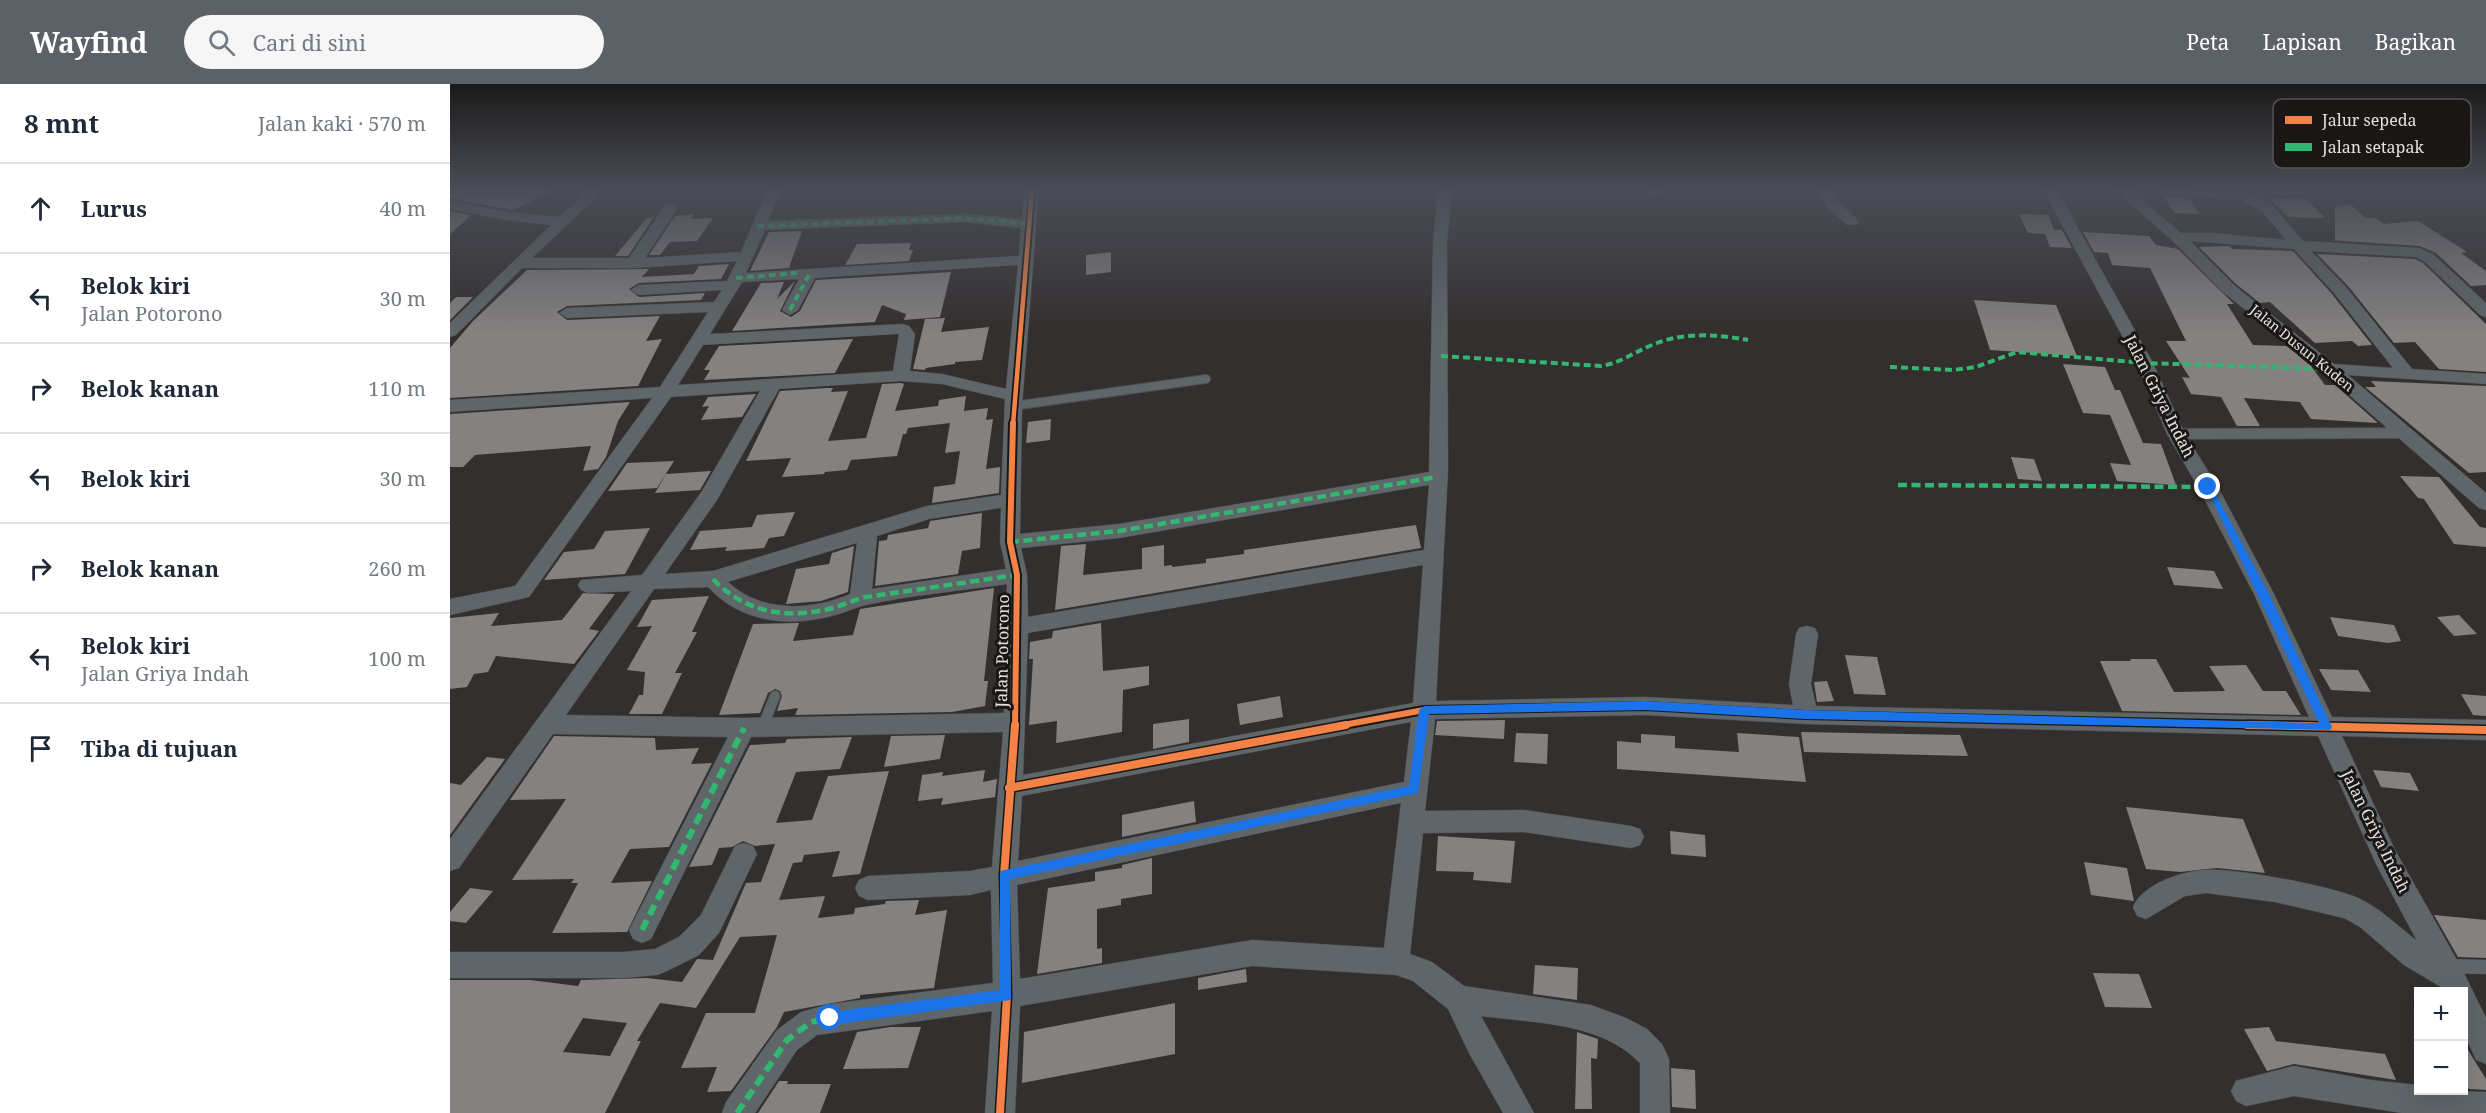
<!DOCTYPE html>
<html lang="id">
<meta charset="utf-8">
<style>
body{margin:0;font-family:"Noto Serif",serif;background:#f6f6f7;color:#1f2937}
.controls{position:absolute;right:18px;bottom:18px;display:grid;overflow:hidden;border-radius:0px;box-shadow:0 6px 24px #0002}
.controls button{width:54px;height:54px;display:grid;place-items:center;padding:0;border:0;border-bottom:2px solid #e0e1e3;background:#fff;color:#1f2937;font:30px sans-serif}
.stop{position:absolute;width:18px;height:18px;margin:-14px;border:4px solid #1a73e8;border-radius:50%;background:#fff}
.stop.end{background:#1a73e8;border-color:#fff;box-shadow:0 2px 6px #0008}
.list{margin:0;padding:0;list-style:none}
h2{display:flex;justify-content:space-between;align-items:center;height:78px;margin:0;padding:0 24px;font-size:26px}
h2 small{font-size:20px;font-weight:400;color:#747a83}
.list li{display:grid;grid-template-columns:39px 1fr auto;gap:18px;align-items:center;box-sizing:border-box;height:90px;padding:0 24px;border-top:2px solid #e0e1e3}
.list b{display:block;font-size:22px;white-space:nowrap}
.list p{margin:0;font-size:20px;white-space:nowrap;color:#747a83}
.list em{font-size:20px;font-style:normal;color:#747a83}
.icon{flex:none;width:33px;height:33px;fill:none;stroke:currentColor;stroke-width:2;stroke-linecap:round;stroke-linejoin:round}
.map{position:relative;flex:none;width:2036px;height:1029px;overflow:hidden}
header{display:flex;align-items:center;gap:36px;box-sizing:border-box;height:84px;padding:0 30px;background:#5c6067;color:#fff}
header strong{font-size:28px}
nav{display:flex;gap:33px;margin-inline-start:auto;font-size:21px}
.search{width:420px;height:54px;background:#f6f6f7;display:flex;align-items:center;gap:15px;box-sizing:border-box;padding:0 21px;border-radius:33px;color:#747a83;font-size:22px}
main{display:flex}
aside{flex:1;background:#fff}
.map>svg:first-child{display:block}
.building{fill:#848180;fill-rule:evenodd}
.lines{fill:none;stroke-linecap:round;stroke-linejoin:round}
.lane-far2-casing{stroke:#4e4c4b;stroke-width:10}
.lane-far1-casing{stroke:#4e4c4b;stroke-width:12}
.lane-casing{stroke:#4e4c4b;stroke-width:15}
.street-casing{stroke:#4e4c4b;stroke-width:1}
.lane-far2{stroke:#5f6669;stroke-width:8}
.lane-far1{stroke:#5f6669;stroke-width:10}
.lane{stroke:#5f6669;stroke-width:14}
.street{fill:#5f6669;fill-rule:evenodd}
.quiet-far2{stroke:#33b770;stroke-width:4;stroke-dasharray:7 4;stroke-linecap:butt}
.quiet-far1{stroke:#33b770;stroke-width:4.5;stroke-dasharray:9 4.5;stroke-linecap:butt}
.quiet{stroke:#33b770;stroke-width:6;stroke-dasharray:11 6;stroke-linecap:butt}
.cycleway-far2-casing{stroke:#1a1717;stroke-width:8}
.cycleway-far1-casing{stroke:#1a1717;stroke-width:10}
.cycleway-casing{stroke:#1a1717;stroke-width:11}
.cycleway-far2{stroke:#f48246;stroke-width:4.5}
.cycleway-far1{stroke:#f48246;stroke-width:6}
.cycleway{stroke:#f48246;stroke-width:8}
.route{fill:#1a73e8}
.labels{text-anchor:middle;stroke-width:6;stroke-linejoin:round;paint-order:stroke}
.far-street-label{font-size:14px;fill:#e4e1e0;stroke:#1a1717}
.street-label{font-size:16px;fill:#e4e1e0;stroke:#1a1717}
.key{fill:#1a1717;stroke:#575453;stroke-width:1.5}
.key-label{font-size:16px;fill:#e4e1e0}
</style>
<header>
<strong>Wayfind</strong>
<div class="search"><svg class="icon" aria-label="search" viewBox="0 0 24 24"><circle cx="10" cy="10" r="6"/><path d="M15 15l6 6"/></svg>Cari di sini</div>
<nav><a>Peta</a><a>Lapisan</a><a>Bagikan</a></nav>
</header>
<main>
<aside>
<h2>8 mnt<small>Jalan kaki · 570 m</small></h2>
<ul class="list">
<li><svg class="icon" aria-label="ahead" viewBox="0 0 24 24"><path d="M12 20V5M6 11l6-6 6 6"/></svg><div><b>Lurus</b></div><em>40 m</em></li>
<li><svg class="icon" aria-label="left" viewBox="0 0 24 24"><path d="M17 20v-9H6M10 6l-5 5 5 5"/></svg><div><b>Belok kiri</b><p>Jalan Potorono</p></div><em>30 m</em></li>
<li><svg class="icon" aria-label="right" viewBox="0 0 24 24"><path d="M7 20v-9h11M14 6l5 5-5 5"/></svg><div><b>Belok kanan</b></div><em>110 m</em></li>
<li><svg class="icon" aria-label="left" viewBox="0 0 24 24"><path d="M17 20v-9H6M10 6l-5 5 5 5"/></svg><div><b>Belok kiri</b></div><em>30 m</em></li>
<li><svg class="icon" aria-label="right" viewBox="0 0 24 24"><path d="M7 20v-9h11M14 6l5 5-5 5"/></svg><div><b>Belok kanan</b></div><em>260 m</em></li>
<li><svg class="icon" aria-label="left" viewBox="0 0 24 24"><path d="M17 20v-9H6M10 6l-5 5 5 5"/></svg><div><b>Belok kiri</b><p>Jalan Griya Indah</p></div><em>100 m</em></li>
<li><svg class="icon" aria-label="arrive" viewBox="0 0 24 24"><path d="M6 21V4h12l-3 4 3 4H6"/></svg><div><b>Tiba di tujuan</b></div></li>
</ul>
</aside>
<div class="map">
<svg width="2036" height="1029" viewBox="0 0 2036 1029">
<rect width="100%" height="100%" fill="#332f2e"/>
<path class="building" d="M0 106H104L63 126 4 115H6L0 113Z
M1713 112 1739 114 1750 130 1725 129Z
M1819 115H1856L1875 134 1839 133Z
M1901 121 1916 134H1926L1934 140 1968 137 2017 168 2011 169 2036 187V201L2021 202 1986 169 1970 162 1879 156H1885V122Z
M0 127 21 131 0 150Z
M244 130 241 135 263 134 247 157 220 158 210 171H199L225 132Z
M1569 130 1598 131 1604 146H1612L1622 164 1600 163 1595 150 1578 149Z
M204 133 178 172H165L197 134Z
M352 147 339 184 300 187 319 148Z
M1633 148 1699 152 1706 161 1728 165 1784 220H1777L1803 261 1837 262 1861 282 1875 301H1885L1928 339 1861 335 1850 318 1794 314 1810 342H1787L1771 313 1741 310 1732 293 1740 294 1716 257H1736L1700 184 1662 181 1658 169 1644 168Z
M461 159 459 166H463L459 177 395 181 407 160Z
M1779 162 1782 165 1843 167 1882 210 1922 261 1908 262 1902 257 1865 259 1820 218 1810 219 1786 200 1749 163Z
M661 168V188L636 191V171Z
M1867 170 1965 175 1973 179 2036 240V288L1989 285 1965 258 1944 259 1898 202Z
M279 180 271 195 189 199 179 205 189 213 255 209 251 216 117 222 107 228 117 236 210 232 196 257 212 255 188 302 0 314V264L23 237 77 186 199 185 192 193 244 190 249 182Z
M501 188 490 233 454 236 456 230 432 221 425 238 282 247 311 199 334 198 327 215 345 197 330 227 341 233 350 227 366 196Z
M6 213H23L0 236V219Z
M1524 216 1606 221 1627 272 1540 266Z
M495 234 491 248 539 243 532 276 505 278V280L476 284 475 286 463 285 475 235Z
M403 255 385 289 254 296 260 286H254L269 262Z
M1613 280 1655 283 1665 306H1670L1693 359 1711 360 1726 401 1667 397 1660 379 1681 381 1660 331 1633 329Z
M1921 297 2036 302V388L2019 389 1915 303H1926Z
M451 299 454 300 445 327 488 322 489 316 516 312 514 327 538 324 536 336 543 335 536 385 550 383 549 409 482 419 484 403 505 400 510 367 495 369 500 339 458 344 456 350H453L447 372 401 376 397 386 375 388 374 390 332 393 341 374 296 377 330 307 377 304H383L381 308 398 307 378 357 416 354 432 300Z
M306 310 292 333 251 336 259 322 252 323 258 313Z
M180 318 168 337 156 373 148 385 133 387 141 362 25 371 13 383H0V330Z
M601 335 600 356 576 359 578 338Z
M1561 373 1584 375 1592 397 1568 395Z
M224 377 207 404 158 407 177 379Z
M261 387 250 406 205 409 216 390Z
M1950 392 1989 393 2030 443 2036 444V463L2004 460 1974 415 1968 414Z
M345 428 334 452 319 454 314 464 275 467 277 463 240 466 250 447 302 443 307 431Z
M532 429 530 464 512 467 508 490 425 502 429 457 437 456 438 451 478 444 480 437Z
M966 441 971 464 605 526 611 462 636 460 633 491 692 485V464L714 461V482L722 481V483L756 479V475L794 470V466Z
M200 444 175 490 94 496 114 468 144 465 155 447Z
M404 462 398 508 371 517 336 520 346 485 379 480 382 469Z
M1717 483 1764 487 1773 505 1724 501Z
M544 504 534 597H538L535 622 502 628 345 631 348 624 327 627 332 612 330 607 325 605 318 609 310 629 269 631 303 540 349 539 343 557 403 551 410 525Z
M133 509 165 510 139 545 149 547 124 580 46 572 38 588 24 590 17 603 0 605V534L49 529 41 542 112 536Z
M259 512 242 548H247L225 589H232L212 630H179L189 611H193L195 588 177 586 202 542 187 543 202 516Z
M2009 531 2027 550 2004 552 1987 533Z
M1880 533 1944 541 1951 557 1938 559 1888 552Z
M651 539 653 587 699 582V601L673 606 672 648 606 659 607 637 579 641 583 575H579L580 558 602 554 603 547Z
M1395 571 1427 573 1436 611 1404 610Z
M1680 575H1706L1724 608 1775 607 1759 582 1796 581 1813 607H1836L1851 631 1672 627 1650 577H1681Z
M1869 585 1908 586 1921 608 1881 606Z
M1377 597 1384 617 1367 618 1364 598Z
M2011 610 2036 612V632L2023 631Z
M830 612 833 633 790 641 787 620Z
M739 635V658L703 665V640Z
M1055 636 1054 655 985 651 987 637Z
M1351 648 1510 651 1518 672 1354 668Z
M1066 649 1098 650 1097 680 1064 678Z
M1287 649 1349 653 1356 698 1167 685V657L1191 659V650L1225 652V664L1289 668Z
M495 651 490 675 434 683 441 652Z
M104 652 205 654 206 666 249 664 241 680 262 679 219 763 180 765 161 799 202 797 177 848 102 849 128 799H121L124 795 62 796 116 715 60 716Z
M402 653 390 685 346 688 326 739 362 736 378 692 439 687 410 790 382 793 390 767 354 771 352 778 343 779 329 816 375 812 368 834 404 830 405 824 435 820 436 817 469 816 465 831 497 826 484 904 410 911V914L334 928 327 943 281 1007 257 1008 267 983 231 984 256 929H305L327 851 290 853 246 924 210 919 187 957H191L155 1029H0V896H80L128 902 131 896 197 894 232 898 247 875 263 876 296 799 311 798 325 760 305 762 293 757 282 763 269 764 262 781 239 783 300 661 335 659 337 655ZM133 934 177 939 160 972 113 968Z
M37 673 55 675 0 751V699L11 701Z
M535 686 533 698 547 695 545 713 491 721 493 714 468 717 472 691 493 688 492 692Z
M1923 686 1960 689 1969 707 1931 703Z
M744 717 746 738 672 753V731Z
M1676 723 1793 735 1815 789 1767 784 1730 788 1696 785Z
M1220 747 1255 751 1256 773 1221 770Z
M988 752 1065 757 1061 799 1023 796 1024 788 986 787Z
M702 774V810L671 815V821L647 825V865L652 864V879L587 890 598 804 645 797V788L672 784V781Z
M1634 778 1677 784 1684 817 1641 811Z
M20 804 43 807 16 839 0 837V828Z
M1984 831 2036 836V874L2008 873Z
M1085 881 1128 884 1127 916 1083 910Z
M796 885 797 898 748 906V894Z
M1643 889 1689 890 1702 924 1655 923Z
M725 919V970L572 999 574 948Z
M441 943H471L458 984 393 985 407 948Z
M1819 943 1826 957 1935 970 1946 996 1844 980 1817 987 1794 945Z
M1127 948 1148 955 1147 975 1141 974 1142 1025H1125Z
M2013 958 2036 995V1006L2019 1005 2013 997Z
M1221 984 1245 986 1246 1025 1222 1023Z
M329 997H338L337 1000H381L370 1029H308Z"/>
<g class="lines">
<g class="lane-far2-casing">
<path id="lane-far2" d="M563 322 756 295"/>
</g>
<g class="lane-far1-casing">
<path id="lane-far1" d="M1726 350 1954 349
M313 642 325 612"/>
</g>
<g class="lane-casing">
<path id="lane" d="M313 643 314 641
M1996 882 2036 883"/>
</g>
<g class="street-casing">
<path id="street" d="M139 106H154L82 174H179L216 120 221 119 228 123 195 174 291 168 317 106H331L318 137 516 130 572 135 575 106H589L572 322 570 450 669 440 979 388 983 159 988 106H1002L997 159 998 386 986 617 1195 613 1343 621 1339 600 1346 550 1349 544 1357 542 1365 544 1368 550 1361 600 1366 622 1859 633 1804 510 1748 403 1717 350 1687 279 1593 106H1607L1703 279 1735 350 1768 403 1824 510 1882 633 2036 636V656L1892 652 1945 766 2012 885 2036 934V980L2026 976 2014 949V908H1994L1991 903 1954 881 1910 843 1894 834 1825 818 1756 809 1735 812 1696 835 1687 832 1683 823C1693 800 1730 788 1753 786 1781 783 1882 802 1908 814 1930 824 1948 842 1967 857L1927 782 1868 652 1356 640 1195 631 985 635 975 727 1074 726 1181 742 1190 745 1194 753 1190 761 1181 764 1074 748 973 749 960 870 982 878 1014 902 1141 921 1176 934 1197 945 1212 960 1219 975 1220 1029H1190V979C1151 938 1084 939 1031 932L1084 1029H1053L1019 969 998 925 963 897 946 891 802 882 570 922 565 1029H535L542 927 367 951 347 966 305 1029H272L276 1018 327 946 351 928 380 920 543 899 541 806 520 811 418 816 409 812 405 804 409 796 418 792 520 787 542 783 553 648 301 653 201 855 192 859 183 855 179 846 278 653 103 650 9 784 0 787V755L181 507 138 509 131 506 128 501 131 496 192 491 252 407 310 307 221 313 79 513 0 531V515L65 502 202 314 0 328V316L210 303 258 228 117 234 109 229 117 224 264 218 272 206 189 211 181 206 189 201 277 197 287 177 184 184H72L6 251 0 253V239L101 141 56 136 0 125V117L56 128 109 133ZM516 138 571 144 569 172 296 189 315 146ZM568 181 556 305 492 290 460 287 465 250 459 242 453 240 260 250 292 198 349 195 332 226 340 231 348 226 365 194ZM449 250 443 287 228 301 253 261ZM451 297 492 300 555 315 551 411 477 422 263 487 215 490 267 416 329 305ZM979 401 974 466 578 533 577 491 571 464 669 454ZM551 424 550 458 556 485 422 505 427 452 479 435ZM407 459 400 510C361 527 311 529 278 498ZM973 481 963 619 573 691 578 549ZM557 500 554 629 294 634 116 631 204 505 258 503C291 539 340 544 385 531 395 529 405 523 416 521 461 511 510 507 557 500ZM961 638 954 698 568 777 572 712ZM951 719 934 864 802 856 570 895 567 801Z
M1198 106H1212V108L1205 112 1200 111Z
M1367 106H1381L1388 118 1407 135 1409 138 1407 141H1397L1377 123Z
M1665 106H1680L1731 149H1762L1836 156 1812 127 1791 116 1714 110 1707 106 1799 109 1822 121 1853 157 1969 164 1984 171 2036 219V233L2030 231 1974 177 1966 173 1861 167 1896 203 1962 285 2036 290V300L1898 291 2036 409V426L2029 424 1874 289 1773 208 1722 156ZM1740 157 1844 165 1884 209 1943 284 1884 280 1785 202Z
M294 759 303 762 307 770 269 849 249 871 217 887 207 891 174 894H0V868H174L205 865 229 853 251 831 285 762Z
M1844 982 1921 996 1968 1001V1006L2036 1008V1029H1952L1844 1012 1796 1022 1786 1017 1781 1007 1786 997Z"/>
</g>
<use href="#lane-far2" class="lane-far2"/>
<use href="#lane-far1" class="lane-far1"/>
<use href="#lane" class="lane"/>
<use href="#street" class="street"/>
<path class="quiet-far2" d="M307 142 516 134 579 140
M286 194 347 189
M340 226 360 189
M991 272 1151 282C1171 279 1184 268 1202 261 1232 248 1266 250 1298 256
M1440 283 1503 286 1526 283 1567 268 1695 279 1880 285"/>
<path class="quiet-far1" d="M1448 401 1758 403
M560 458 669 447 987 393
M263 495C296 530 340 536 386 523 396 520 406 515 416 513 466 506 517 498 567 491"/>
<path class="quiet" d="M192 846 294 644
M287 1029 337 956 361 938 380 934"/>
<g class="cycleway-far2-casing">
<path id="cycleway-far2" d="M563 341 582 106"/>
</g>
<g class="cycleway-far1-casing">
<path id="cycleway-far1" d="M563 339 560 458 567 491 565 642
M888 642 974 626 1195 622 1356 631 1865 642"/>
</g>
<g class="cycleway-casing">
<path id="cycleway" d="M1797 641 2036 646
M559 704 896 641
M550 1029 557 911 554 791 565 641"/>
</g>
<use href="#cycleway-far2" class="cycleway-far2"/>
<use href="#cycleway-far1" class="cycleway-far1"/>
<use href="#cycleway" class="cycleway"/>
</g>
<linearGradient id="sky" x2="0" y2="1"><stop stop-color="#1c1a19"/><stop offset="0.42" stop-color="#4a4d57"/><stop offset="1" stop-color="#4a4d57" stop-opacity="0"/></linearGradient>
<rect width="2036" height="250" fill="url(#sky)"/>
<path class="route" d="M1755 401 1762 403 1819 510 1882 643 1880 646 1356 635 1195 626 979 630 968 709 560 795 561 916 380 941 374 934 380 928 550 906V787L959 702 969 626 974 622 1195 617 1356 626 1869 639Z"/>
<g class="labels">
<g class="far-street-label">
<text transform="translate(1852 264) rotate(39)" y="5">Jalan Dusun Kuden</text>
</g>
<g class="street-label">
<text transform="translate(1710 312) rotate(63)" y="6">Jalan Griya Indah</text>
<text transform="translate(552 567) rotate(-89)" y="6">Jalan Potorono</text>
<text transform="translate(1926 747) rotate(64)" y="6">Jalan Griya Indah</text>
</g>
</g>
<rect x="1823" y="15" width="198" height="69" rx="9" class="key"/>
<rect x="1835" y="32" width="27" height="8" fill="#f48246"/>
<rect x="1835" y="59" width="27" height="8" fill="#33b770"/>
<g class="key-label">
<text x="1872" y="42">Jalur sepeda</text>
<text x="1872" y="69">Jalan setapak</text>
</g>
</svg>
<div class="controls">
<button>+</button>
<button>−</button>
</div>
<div class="stop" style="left:380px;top:934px"></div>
<div class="stop end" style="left:1758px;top:403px"></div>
</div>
</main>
